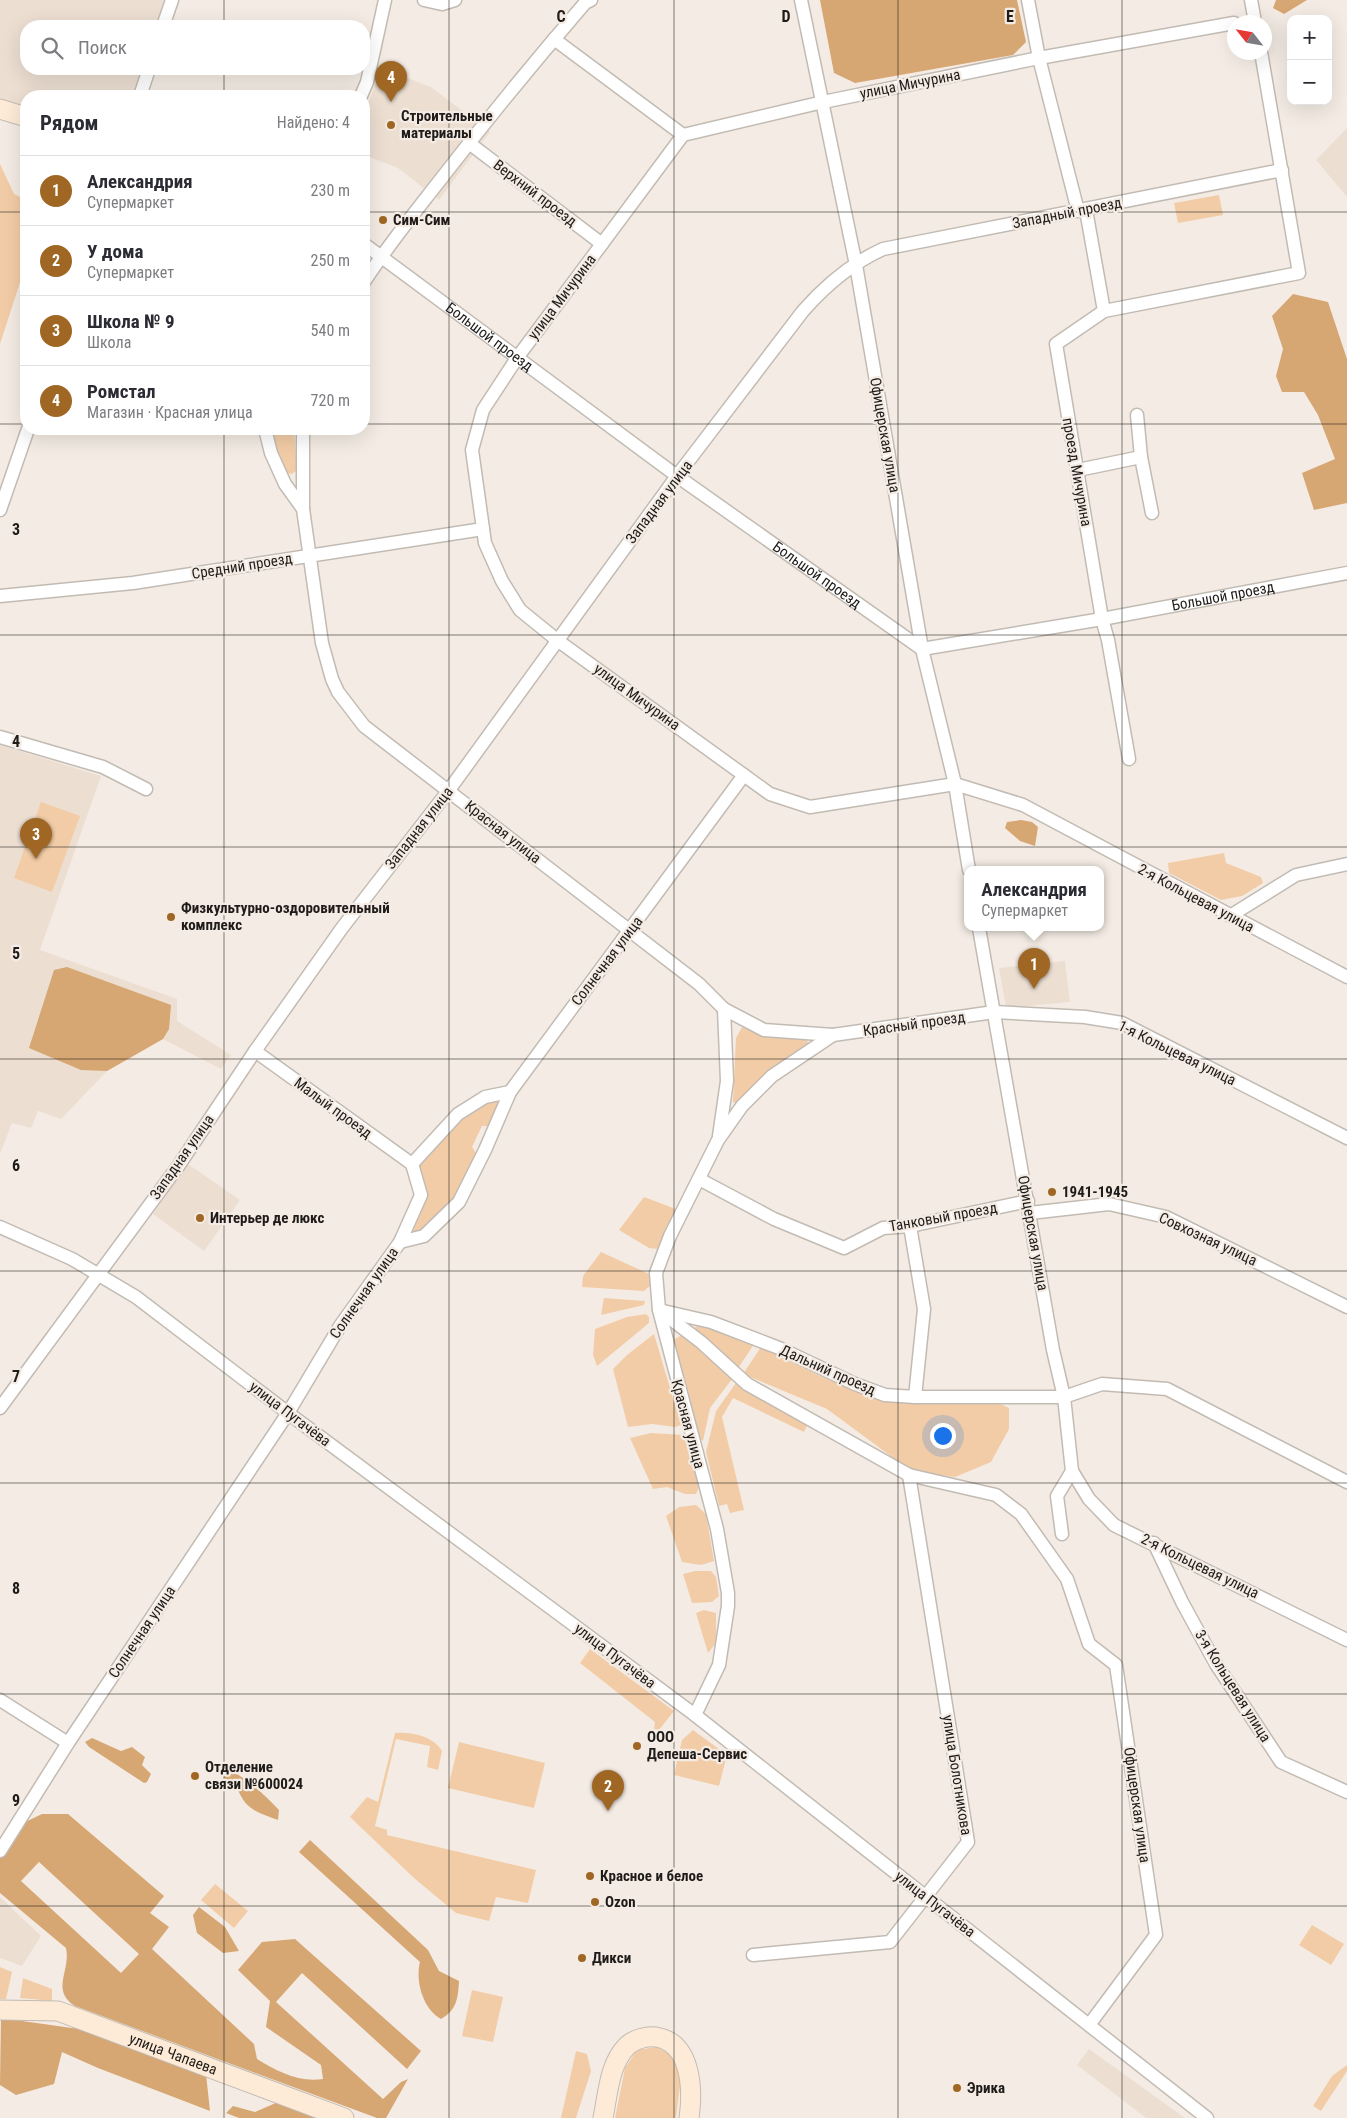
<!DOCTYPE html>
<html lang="ru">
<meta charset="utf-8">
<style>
body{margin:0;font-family:"Roboto Condensed",sans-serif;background:#f2f2f3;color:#2b2b33}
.controls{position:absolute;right:15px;top:15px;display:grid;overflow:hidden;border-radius:10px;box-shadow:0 5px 20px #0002}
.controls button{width:45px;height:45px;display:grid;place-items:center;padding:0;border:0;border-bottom:1px solid #e1e1e2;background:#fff;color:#2b2b33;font:25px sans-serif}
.compass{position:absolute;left:1227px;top:15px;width:45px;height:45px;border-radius:50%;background:#fff;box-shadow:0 5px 20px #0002;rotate:301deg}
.you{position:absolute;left:942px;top:1435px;width:18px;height:18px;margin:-12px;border:4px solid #fff;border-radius:50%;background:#1a73e8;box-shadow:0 0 0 8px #1a73e833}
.badge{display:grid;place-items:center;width:32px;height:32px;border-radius:50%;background:#9f6723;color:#fff;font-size:16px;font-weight:700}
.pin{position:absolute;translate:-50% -41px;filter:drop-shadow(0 1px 2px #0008)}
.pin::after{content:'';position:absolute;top:26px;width:18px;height:15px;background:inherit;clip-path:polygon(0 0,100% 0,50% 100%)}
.popup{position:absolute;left:964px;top:866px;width:140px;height:65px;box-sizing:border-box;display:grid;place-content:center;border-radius:10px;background:#fff;filter:drop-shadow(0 1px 4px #0005);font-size:16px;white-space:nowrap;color:#7c7c81}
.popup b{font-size:19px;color:#2b2b33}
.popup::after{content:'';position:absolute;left:50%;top:100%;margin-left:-10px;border:10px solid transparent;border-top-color:#fff}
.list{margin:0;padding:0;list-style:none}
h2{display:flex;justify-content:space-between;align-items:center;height:65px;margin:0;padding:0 20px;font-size:21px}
h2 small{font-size:16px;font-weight:400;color:#7c7c81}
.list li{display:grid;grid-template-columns:32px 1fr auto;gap:15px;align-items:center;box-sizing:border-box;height:70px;padding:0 20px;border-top:1px solid #e1e1e2}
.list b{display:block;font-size:19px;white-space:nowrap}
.list p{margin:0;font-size:16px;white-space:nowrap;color:#7c7c81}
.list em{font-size:16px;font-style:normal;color:#7c7c81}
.icon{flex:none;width:28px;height:28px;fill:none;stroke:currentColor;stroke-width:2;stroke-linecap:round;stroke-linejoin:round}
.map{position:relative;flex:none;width:1347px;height:2118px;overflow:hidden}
.search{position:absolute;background:#fff;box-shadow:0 5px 20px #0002;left:20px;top:20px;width:350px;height:55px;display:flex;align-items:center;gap:12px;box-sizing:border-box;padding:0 18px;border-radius:20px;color:#7c7c81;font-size:19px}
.panel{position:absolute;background:#fff;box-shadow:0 5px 20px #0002;left:20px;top:90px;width:350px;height:345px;border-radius:20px}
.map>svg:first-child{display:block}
.built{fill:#ecded1}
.green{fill:#f2cca6}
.forest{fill:#d6a673;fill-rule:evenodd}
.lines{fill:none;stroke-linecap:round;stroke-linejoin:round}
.street-casing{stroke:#c2bbb3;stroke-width:15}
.secondary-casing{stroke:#c2bbb3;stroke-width:21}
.street{stroke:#fff;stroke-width:12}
.secondary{stroke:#fdebd8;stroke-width:19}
.grid{fill:none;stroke:#1e1b18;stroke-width:1;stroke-opacity:0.55}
.poi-dot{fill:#9f6723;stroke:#f4ece4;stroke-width:2}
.labels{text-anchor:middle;stroke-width:4.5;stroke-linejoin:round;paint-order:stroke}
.street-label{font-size:15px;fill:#1e1b18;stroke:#f4ece4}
.poi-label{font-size:15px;font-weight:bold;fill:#1e1b18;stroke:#f4ece4;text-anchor:start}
.grid-label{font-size:16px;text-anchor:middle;font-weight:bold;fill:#1e1b18;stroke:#f4ece4;stroke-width:4.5;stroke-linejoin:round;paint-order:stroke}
</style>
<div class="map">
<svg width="1347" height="2118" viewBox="0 0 1347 2118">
<rect width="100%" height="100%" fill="#f4ece4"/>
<path class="built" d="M0 0H164L155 26H26V69H142L133 96H26V107L0 99Z
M381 68 431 87 490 132 439 200 398 168 364 155V115Z
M1347 128V197L1316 160Z
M0 745 101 776 40 950 177 999V1021L231 1055 221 1069 163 1039 107 1071 61 1119 38 1111 31 1128 12 1123 0 1154Z
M1065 961 1070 1002 1006 1008 999 968Z
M188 1164 240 1200 204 1251 153 1214Z
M0 1897 41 1936 22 1966 0 1958Z
M1089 2049 1185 2118H1146L1077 2065Z"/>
<path class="green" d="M0 164 14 194 26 200V264L0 344Z
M1219 195 1223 215 1178 223 1174 203Z
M272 429H294L297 470 292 474 287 473 276 450Z
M41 802 80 816 52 892 14 878Z
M1224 853 1226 863 1261 877 1263 883 1242 896 1221 900 1169 873 1168 863Z
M742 1027 759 1035 806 1038 808 1043C782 1061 758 1080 737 1104L733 1102 736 1038Z
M494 1100 501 1101 488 1126H482L472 1147 476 1153 456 1197 423 1232 413 1231C426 1201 431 1198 418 1166 441 1140 461 1112 494 1100Z
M644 1197 673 1208 676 1212 666 1227 658 1249 649 1248 619 1230Z
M601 1252 649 1274 651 1285 644 1291 582 1287 583 1276Z
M604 1298 645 1301 644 1305 601 1315Z
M646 1314 649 1317V1323L597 1366 593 1355 595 1329 627 1317Z
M701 1325 754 1344 737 1370 697 1333 695 1327Z
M654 1334 681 1425 675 1427 652 1424 628 1427 613 1369 627 1355Z
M682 1335 688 1338 732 1379 710 1408 703 1441 700 1439 674 1351 675 1339Z
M761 1347 824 1378 873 1398 938 1404 996 1402 1009 1408V1429L991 1462 955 1477 911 1471 827 1409 743 1374Z
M736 1383 754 1395 808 1423 804 1432 733 1398 722 1417 744 1510 730 1513 727 1504 719 1506 706 1452 716 1411Z
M651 1433 684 1435 699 1487 696 1494H685L667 1487 653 1489 630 1438Z
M696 1505 706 1514 714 1561 701 1565 682 1562 666 1516 679 1507Z
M695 1571H711L716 1577 719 1596 712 1602 692 1603 683 1574Z
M704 1610 716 1613V1643L708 1653 696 1613Z
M590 1649 674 1711 659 1730 654 1729 655 1722 580 1663Z
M693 1730 727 1755 719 1786 674 1775 682 1740Z
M395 1733C412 1732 433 1736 442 1751L438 1770 427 1767 430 1746 396 1739 375 1826 387 1830V1835L536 1870 528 1903 496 1897 489 1921 456 1913 414 1878 350 1817 367 1797 378 1802Z
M459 1742 545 1763 534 1808 448 1788Z
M215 1884 248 1911 234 1928 201 1900Z
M1312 1925 1344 1944 1331 1965 1299 1945Z
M0 1967 12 1972 6 1999H0Z
M23 1978 52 1989V2001L20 1998Z
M472 1990 503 1997 493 2042 462 2036Z
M656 2047 674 2056 681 2078 676 2118H615L625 2068 637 2050Z
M576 2051 587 2054 591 2071 576 2118H561Z
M1347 2065V2071L1321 2111 1313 2106 1332 2076Z"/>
<path class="forest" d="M820 0H1017L1026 42 1013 55 855 83 834 73Z
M1276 0H1307L1284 14 1273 8Z
M1293 294 1328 302 1347 359V503L1314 510 1302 473 1335 459 1318 415 1304 392H1282L1276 376 1283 349 1272 316Z
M1021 820 1032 822 1038 827 1035 846 1020 841 1005 828 1007 822Z
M67 967 171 1005 169 1029 163 1039 107 1071 81 1070 29 1048 54 970Z
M92 1738 121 1751 132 1747 145 1757 142 1765 151 1774 147 1782 144 1783 89 1747 85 1742Z
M216 1764C240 1772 262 1792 279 1810L278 1820C257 1812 245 1810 237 1787L224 1778Z
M42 1814H68L164 1896 150 1913 169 1927 152 1949 254 2044 257 2059C277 2071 299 2083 323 2079L321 2065 266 2027 270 2001 238 1970 262 1942 295 1939 421 2051 407 2069 302 1973 276 2002 383 2099 401 2082 408 2079 386 2118H377L75 2006C50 1990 71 1971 66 1948L0 1893V1857L21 1824ZM39 1862 139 1954 121 1973 21 1881Z
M310 1840 428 1950 439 1971 459 1981C458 1998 457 2010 441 2019 423 2009 415 1981 420 1962L299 1852Z
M199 1907 225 1927 239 1951 223 1953 197 1933 193 1915Z
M1 2018 100 2032 206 2074 210 2111 98 2068 62 2052 54 2084 16 2095 0 2085Z
M278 2102 320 2118H239L226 2113 233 2106 255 2112Z"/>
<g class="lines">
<g class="street-casing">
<g id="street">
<path d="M424 0 442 4 455 0"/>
<path d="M801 0 856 265 922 649 955 784 969 870"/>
<path d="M1028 0 1039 58 1078 211"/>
<path d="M1251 0 1255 22"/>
<path d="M1234 23 1039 58 823 102 683 135 517 358 483 410 472 450 485 543 502 581 520 610 557 640 770 794 810 807 955 784 1023 805 1347 977"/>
<path d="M163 26 172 0"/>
<path d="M554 39 683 135"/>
<path d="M140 96 149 69"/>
<path d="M361 96 367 82 385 0"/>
<path d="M469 143 602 244"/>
<path d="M1086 210 1104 311"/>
<path id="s1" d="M364 244 677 476 922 649 1102 619 1347 573"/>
<path d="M364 282C386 248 412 216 437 184 485 122 534 62 585 3L591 0"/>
<path d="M1137 415 1141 457"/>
<path d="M265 429 271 453 285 484 303 509 322 643 332 679 338 692 364 726 699 984 724 1009 764 1030 833 1035 994 1012 1085 1017 1122 1023 1347 1138"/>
<path d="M303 429V509"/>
<path d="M1078 470 1141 457 1152 513"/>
<path d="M0 510 28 429"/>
<path d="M0 596 133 583 483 529"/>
<path d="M0 737 103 767 146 789"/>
<path d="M1129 759 1108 640 1102 619 1056 344 1104 311 1299 273 1261 52"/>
<path d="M1230 916 1296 875 1347 864"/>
<path d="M979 928 1053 1350 1064 1397 1072 1471 1057 1496 1062 1534"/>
<path d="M255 1051 412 1164"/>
<path d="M719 1136 727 1081 724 1009"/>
<path d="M412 1164 458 1114 485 1097 510 1092"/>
<path d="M699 1179 774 1219 844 1248 883 1228 910 1226 1028 1201"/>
<path d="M1030 1213 1109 1204 1166 1217 1347 1307"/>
<path d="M910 1226 924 1309 915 1397"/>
<path d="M0 1227 72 1259 136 1297 288 1413 695 1715 1207 2118"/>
<path d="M400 1242 424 1236 459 1202 485 1150 510 1092 744 775"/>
<path d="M659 1310 701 1342 747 1384 909 1475 996 1495 1021 1514 1067 1579 1089 1644 1116 1665 1156 1935 1089 2025"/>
<path d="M663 1311 711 1322 779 1348 855 1384 885 1395 915 1397H1064L1102 1384 1167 1389 1347 1482"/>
<path d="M0 1408 179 1165 255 1051 342 928 449 790 677 476 803 311C825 286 852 263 883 249L1282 170"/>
<path d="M1072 1471 1089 1499 1114 1525 1347 1640"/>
<path d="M1154 1543 1182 1602 1216 1664 1281 1762 1347 1792"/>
<path d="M0 1700 68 1743"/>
<path d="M695 1715 719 1665 728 1606V1593L717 1529 659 1310 656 1273 670 1236 718 1140 742 1106 772 1076 833 1035"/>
<path d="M0 1851 68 1743 288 1413 340 1326 400 1242 421 1195 412 1164"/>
<path d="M753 1955 890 1942 968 1842 909 1475"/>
</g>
</g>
<g class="secondary-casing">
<g id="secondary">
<path d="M0 109 26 117"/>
<path id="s2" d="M0 2010 58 2011 344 2118"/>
<path d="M603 2118C608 2094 609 2064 627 2046 634 2039 647 2036 656 2037 692 2043 693 2090 689 2118"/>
</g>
</g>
<use href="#street" class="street"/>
<use href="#secondary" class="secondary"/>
</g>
<path class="grid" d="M224 0V26M449 0V2118M674 0V2118M898 0V2118M1122 0V2118M224 69V96M0 212H26M364 212H1347M0 424H26M364 424H1347M224 429V2118M0 635H1347M0 847H1347M0 1059H1347M0 1271H1347M0 1483H1347M0 1694H1347M0 1906H1347"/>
<g class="poi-dot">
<circle cx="391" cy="125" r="5"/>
<circle cx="383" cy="220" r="5"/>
<circle cx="171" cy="917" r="5"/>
<circle cx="1052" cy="1192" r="5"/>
<circle cx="200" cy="1218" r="5"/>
<circle cx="637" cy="1746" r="5"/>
<circle cx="195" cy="1776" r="5"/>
<circle cx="590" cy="1876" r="5"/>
<circle cx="595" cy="1902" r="5"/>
<circle cx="582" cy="1958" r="5"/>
<circle cx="957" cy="2088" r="5"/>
</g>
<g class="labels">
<g class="street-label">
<text transform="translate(910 84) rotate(-11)" y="5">улица Мичурина</text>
<text transform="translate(535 193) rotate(37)" y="5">Верхний проезд</text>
<text transform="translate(1067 213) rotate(-11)" y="5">Западный проезд</text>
<text transform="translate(562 297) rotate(-53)" y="5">улица Мичурина</text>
<text dy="5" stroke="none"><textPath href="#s1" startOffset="156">Большой проезд</textPath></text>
<text transform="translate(885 435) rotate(80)" y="5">Офицерская улица</text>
<text transform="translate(1077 472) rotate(80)" y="5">проезд Мичурина</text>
<text transform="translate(659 502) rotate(-53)" y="5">Западная улица</text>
<text transform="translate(242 566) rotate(-9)" y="5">Средний проезд</text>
<text dy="5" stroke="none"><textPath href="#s1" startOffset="561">Большой проезд</textPath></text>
<text dy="5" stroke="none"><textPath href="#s1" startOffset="995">Большой проезд</textPath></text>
<text transform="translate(637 697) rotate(36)" y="5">улица Мичурина</text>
<text transform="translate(419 828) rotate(-52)" y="5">Западная улица</text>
<text transform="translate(503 832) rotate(38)" y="5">Красная улица</text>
<text transform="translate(1196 898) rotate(28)" y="5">2-я Кольцевая улица</text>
<text transform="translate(607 961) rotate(-53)" y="5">Солнечная улица</text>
<text transform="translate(914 1024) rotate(-8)" y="5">Красный проезд</text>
<text transform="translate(1177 1053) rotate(26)" y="5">1-я Кольцевая улица</text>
<text transform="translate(333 1108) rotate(36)" y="5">Малый проезд</text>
<text transform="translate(182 1157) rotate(-55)" y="5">Западная улица</text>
<text transform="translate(943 1217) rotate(-10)" y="5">Танковый проезд</text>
<text transform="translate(1033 1233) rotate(80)" y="5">Офицерская улица</text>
<text transform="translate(1208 1239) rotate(25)" y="5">Совхозная улица</text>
<text transform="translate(364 1293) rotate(-55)" y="5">Солнечная улица</text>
<text transform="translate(828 1370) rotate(24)" y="5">Дальний проезд</text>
<text transform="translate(290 1414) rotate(37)" y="5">улица Пугачёва</text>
<text transform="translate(688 1424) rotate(75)" y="5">Красная улица</text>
<text transform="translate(1200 1566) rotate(26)" y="5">2-я Кольцевая улица</text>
<text transform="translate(142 1632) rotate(-56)" y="5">Солнечная улица</text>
<text transform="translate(615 1656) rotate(37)" y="5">улица Пугачёва</text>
<text transform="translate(1233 1686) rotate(58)" y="5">3-я Кольцевая улица</text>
<text transform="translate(957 1775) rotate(81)" y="5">улица Болотникова</text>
<text transform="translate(1137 1805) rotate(82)" y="5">Офицерская улица</text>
<text transform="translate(935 1904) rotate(38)" y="5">улица Пугачёва</text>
<text dy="5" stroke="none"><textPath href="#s2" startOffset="181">улица Чапаева</textPath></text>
</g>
<g class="poi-label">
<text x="401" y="121">Строительные<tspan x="401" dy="17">материалы</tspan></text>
<text x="393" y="225">Сим-Сим</text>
<text x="181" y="913">Физкультурно-оздоровительный<tspan x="181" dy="17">комплекс</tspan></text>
<text x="1062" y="1197">1941-1945</text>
<text x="210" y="1223">Интерьер де люкс</text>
<text x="647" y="1742">ООО<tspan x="647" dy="17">Депеша-Сервис</tspan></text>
<text x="205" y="1772">Отделение<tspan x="205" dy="17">связи №600024</tspan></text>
<text x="600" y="1881">Красное и белое</text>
<text x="605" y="1907">Ozon</text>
<text x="592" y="1963">Дикси</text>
<text x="967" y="2093">Эрика</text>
</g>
</g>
<g class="grid-label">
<text x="561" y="22">C</text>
<text x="786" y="22">D</text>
<text x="1010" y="22">E</text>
<text x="16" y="535">3</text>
<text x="16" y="747">4</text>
<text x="16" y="959">5</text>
<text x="16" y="1171">6</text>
<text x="16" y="1382">7</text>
<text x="16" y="1594">8</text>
<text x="16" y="1806">9</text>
</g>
</svg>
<div class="controls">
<button>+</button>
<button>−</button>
</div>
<svg class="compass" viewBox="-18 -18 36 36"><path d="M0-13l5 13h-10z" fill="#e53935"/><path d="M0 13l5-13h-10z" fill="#7c7c81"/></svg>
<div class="you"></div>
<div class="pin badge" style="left:1034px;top:989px">1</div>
<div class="popup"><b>Александрия</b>Супермаркет</div>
<div class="pin badge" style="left:608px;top:1811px">2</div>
<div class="pin badge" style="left:36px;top:859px">3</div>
<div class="pin badge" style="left:391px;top:102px">4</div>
<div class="search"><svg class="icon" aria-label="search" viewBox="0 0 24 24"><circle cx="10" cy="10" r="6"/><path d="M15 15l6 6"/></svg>Поиск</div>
<section class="panel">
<h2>Рядом<small>Найдено: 4</small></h2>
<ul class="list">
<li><span class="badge">1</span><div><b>Александрия</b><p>Супермаркет</p></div><em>230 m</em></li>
<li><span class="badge">2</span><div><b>У дома</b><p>Супермаркет</p></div><em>250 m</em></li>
<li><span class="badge">3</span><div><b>Школа № 9</b><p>Школа</p></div><em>540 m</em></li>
<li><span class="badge">4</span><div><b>Ромстал</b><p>Магазин · Красная улица</p></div><em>720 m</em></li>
</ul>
</section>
</div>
